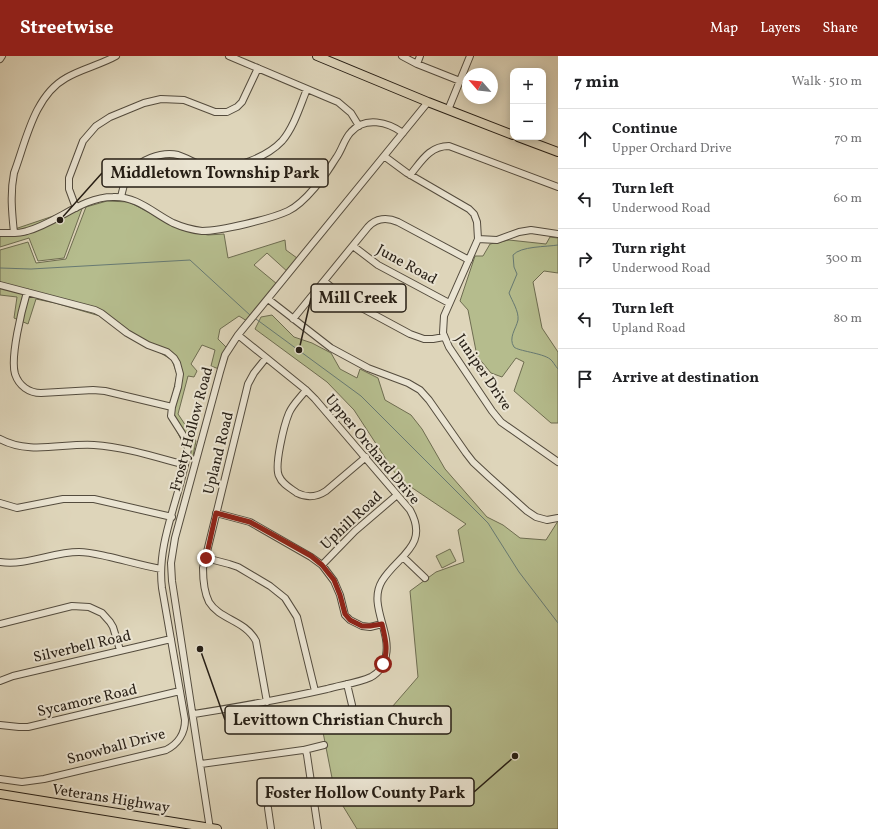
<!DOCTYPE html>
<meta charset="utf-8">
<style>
body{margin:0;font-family:Vollkorn,serif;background:#f2f2f2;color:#202124}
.controls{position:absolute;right:12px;top:12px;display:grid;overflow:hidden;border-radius:8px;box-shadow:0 2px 10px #0003}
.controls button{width:36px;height:36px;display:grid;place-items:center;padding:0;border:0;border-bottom:1px solid #e0e0e0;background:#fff;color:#202124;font:20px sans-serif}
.compass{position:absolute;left:462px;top:12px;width:36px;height:36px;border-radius:50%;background:#fff;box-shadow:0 2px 10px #0003;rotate:298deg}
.stop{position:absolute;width:12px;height:12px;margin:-9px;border:3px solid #8f2418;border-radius:50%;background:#fff}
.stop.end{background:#8f2418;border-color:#fff;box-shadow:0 1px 4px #0008}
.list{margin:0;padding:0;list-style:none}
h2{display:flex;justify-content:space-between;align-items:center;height:52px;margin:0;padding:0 16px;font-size:17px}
h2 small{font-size:13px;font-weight:400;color:#757577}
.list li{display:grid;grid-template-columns:26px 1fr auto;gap:12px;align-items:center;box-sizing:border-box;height:60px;padding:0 16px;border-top:1px solid #e0e0e0}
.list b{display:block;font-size:15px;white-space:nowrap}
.list p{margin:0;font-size:13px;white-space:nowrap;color:#757577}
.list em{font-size:13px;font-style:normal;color:#757577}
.icon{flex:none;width:22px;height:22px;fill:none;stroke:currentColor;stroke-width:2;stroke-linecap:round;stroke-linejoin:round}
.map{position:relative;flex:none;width:558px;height:773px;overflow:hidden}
header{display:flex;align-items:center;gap:24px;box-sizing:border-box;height:56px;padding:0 20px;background:#8f2418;color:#fff}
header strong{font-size:19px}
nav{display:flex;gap:22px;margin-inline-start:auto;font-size:14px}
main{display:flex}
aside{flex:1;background:#fff}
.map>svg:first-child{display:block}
.green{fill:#b5bc8d;stroke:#6e6d51}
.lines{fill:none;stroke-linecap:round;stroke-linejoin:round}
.stream{stroke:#677a73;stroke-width:1}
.minor-casing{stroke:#544c3e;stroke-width:8}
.major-casing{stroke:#261e15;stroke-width:10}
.minor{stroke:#eae4d2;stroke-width:6}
.major{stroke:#ded5ba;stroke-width:8}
.route{stroke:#8f2418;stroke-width:5}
.labels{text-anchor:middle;stroke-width:4;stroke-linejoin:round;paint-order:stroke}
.street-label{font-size:15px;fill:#261e15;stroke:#eae4d2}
.leader{fill:none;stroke:#261e15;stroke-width:1.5}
.callout-dot{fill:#261e15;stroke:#eae4d2;stroke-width:1.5}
.callout{fill:#eae4d2;stroke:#261e15;stroke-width:1.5}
.callout-label{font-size:16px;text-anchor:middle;font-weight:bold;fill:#261e15}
</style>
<header>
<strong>Streetwise</strong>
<nav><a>Map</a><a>Layers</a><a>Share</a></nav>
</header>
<main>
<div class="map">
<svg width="558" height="773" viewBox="0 0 558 773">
<rect width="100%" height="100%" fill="#ded5ba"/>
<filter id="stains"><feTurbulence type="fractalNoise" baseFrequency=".005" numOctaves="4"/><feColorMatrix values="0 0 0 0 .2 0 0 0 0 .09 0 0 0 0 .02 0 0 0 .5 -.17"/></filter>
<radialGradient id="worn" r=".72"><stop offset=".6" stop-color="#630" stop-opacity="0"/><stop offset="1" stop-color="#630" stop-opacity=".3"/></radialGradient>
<path class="green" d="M107 145 129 146 182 174 208 179 224 178 228 202 285 184 286 194 297 202 289 217 267 197 254 209 277 228 247 265 239 260 220 273 218 283 227 292 219 313 211 310 215 294 202 289 191 308 197 315 194 321 188 320 178 358 196 385 193 400H189L169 359 177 318 172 304 100 260 55 247 36 243 28 268 14 262 17 241 0 239V194L28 186 36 207 66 203 86 151Z
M83 150 64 202 38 205 29 182 0 191V178Z
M550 181 558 182V217L544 215 533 226 542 272 558 296V367H551L514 335 524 306 516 302 502 321 491 317 477 300 468 254 460 245 475 200H483L490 188 509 184 546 188Z
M272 259 294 281 312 287 331 297 340 313 357 322 360 313 378 322 385 344 411 359 422 373 445 413 487 461 503 469 520 482 546 484 558 465V773H357L335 737 320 661 392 651 418 621 410 535 436 516 464 506 458 474 466 468 399 423 354 354 327 326 255 273 261 261Z
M450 493 456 505 442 512 436 500Z"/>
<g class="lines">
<path class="stream" d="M558 189C546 191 521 190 513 199L514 211 517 218 509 237C512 245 519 255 518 264 516 273 508 282 514 291 518 295 542 297 550 303 553 305 555 310 558 313
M0 212 31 213 190 204 251 260
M256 263 361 340 488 467 519 516 558 567"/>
<g class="minor-casing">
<path id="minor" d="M229 0 338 46 351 57 359 70
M402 0 417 8 460 25
M0 3 2 0
M417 8 420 0
M448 54 470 0
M384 100 407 117 469 153 474 158 477 166 478 183 444 260 443 277 449 291 492 355 501 366 558 406
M410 119C421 106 429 90 449 90L558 131
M121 141C123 133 124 125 129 118 138 104 162 95 178 99 190 103 199 110 212 112 234 114 267 101 282 85 294 71 300 50 307 33
M76 152 69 133V122L83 85 96 70 110 61 144 47 161 43 184 44 215 56H227L237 51 242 46 258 12
M0 177C9 177 19 178 27 175 57 167 82 141 113 141 137 140 153 157 173 167 182 171 193 174 202 175 221 175 271 163 288 155 305 147 326 119 336 102 342 94 344 83 351 76 365 60 388 66 403 77
M14 177C12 157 10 137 14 117 26 85 34 40 66 22 81 13 100 9 116 0
M478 183 497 184 519 176 531 174 558 178
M353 190 378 209 449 247
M324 225 347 244 410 278 424 283H433L444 281
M0 229 95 254 101 257 127 277 148 289 167 296 174 302 177 307 180 318 178 331 172 351 171 360 185 382 188 392C182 438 156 485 162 532L185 664C185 677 178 688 166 694L44 723 22 726 0 723
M27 236C22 253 10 301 15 318 19 330 29 337 41 337L93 334 105 335 172 351
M268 243 331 292 368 312 408 327 420 334 429 344 466 397 473 406 488 420 527 455 536 461 547 464 558 462
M293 263 368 171C376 162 387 161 398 166L469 204
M266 302 254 317 248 328 203 512C203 523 204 536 209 546 220 564 245 564 256 585L267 646
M306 334C300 342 293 348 289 357 284 369 274 410 279 420 282 428 290 432 297 437 307 442 317 441 326 435L366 401
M0 383C29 399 63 387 94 389 125 391 155 401 185 409
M0 447 17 452 63 443H94L172 461
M216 457 250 466 311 501 322 509 334 525 340 539 345 559 350 564 362 570 370 571 382 568
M403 501 425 522
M206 502 229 508 238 511 270 530 285 542 297 561 315 635
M0 506C27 510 52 496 79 496 90 496 100 499 110 501 127 505 144 510 161 513
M322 509 355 475 397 439
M0 568 72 550 89 551 102 557 110 566 113 571 120 594
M0 625 13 620 171 583
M347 628 352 649
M194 658C238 651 283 643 327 633 341 629 358 627 371 621 379 617 385 608 386 599 391 575 368 548 382 525 397 500 430 490 410 454L315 343 306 334 238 279
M0 669 19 671H28L180 635
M304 694 324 689
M201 708 303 694 306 695 307 699 318 773
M268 752 271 773
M210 773 172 525 171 507 175 482 220 316 225 299 238 279 428 46"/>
</g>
<g class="major-casing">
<path id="major" d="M317 0 428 46 513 79
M518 81 558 96
M0 738 217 773"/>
</g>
<use href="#minor" class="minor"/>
<use href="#major" class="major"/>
</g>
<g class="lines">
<path class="route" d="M206 502 216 457 250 466 311 500 322 509 334 524 340 539 345 558 350 564 362 570H370L382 568C385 582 389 594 383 608"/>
</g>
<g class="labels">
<g class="street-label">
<text transform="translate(407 208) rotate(29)" y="5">June Road</text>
<text transform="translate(484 316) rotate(56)" y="5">Juniper Drive</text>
<text transform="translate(191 373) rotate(-75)" y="5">Frosty Hollow Road</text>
<text transform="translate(373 393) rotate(50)" y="5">Upper Orchard Drive</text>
<text transform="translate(218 397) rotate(-76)" y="5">Upland Road</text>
<text transform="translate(351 464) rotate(-43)" y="5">Uphill Road</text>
<text transform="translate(82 590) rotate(-13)" y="5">Silverbell Road</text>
<text transform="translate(87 644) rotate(-13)" y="5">Sycamore Road</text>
<text transform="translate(116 690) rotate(-15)" y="5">Snowball Drive</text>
<text transform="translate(111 742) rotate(9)" y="5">Veterans Highway</text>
</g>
</g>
<path class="leader" d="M60 164L102 117M299 294L311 242M200 593L225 664M515 700L474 736"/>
<g class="callout-dot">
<circle cx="60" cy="164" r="4"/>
<circle cx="299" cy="294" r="4"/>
<circle cx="200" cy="593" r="4"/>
<circle cx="515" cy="700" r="4"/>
</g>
<g class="callout">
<rect x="102" y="103" width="226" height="28" rx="4"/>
<rect x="311" y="228" width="95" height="28" rx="4"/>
<rect x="225" y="650" width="226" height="28" rx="4"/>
<rect x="257" y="722" width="217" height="28" rx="4"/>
</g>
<g class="callout-label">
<text x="215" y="122">Middletown Township Park</text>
<text x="358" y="247">Mill Creek</text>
<text x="338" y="669">Levittown Christian Church</text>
<text x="365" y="742">Foster Hollow County Park</text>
</g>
<rect width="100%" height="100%" filter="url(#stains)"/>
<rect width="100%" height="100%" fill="url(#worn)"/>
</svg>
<div class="controls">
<button>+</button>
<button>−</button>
</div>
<svg class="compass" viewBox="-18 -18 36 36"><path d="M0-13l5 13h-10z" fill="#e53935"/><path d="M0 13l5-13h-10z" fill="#757577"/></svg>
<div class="stop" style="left:383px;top:608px"></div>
<div class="stop end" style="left:206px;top:502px"></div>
</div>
<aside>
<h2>7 min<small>Walk · 510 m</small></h2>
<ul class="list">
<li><svg class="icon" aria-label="ahead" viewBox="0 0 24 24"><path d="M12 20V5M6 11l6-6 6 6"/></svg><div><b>Continue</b><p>Upper Orchard Drive</p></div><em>70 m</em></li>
<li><svg class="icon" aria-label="left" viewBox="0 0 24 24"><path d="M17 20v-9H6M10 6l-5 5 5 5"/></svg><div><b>Turn left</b><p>Underwood Road</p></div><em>60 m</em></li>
<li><svg class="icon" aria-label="right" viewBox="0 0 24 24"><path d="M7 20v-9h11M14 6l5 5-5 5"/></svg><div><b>Turn right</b><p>Underwood Road</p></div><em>300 m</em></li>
<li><svg class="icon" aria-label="left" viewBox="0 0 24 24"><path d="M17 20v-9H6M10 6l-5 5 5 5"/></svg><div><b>Turn left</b><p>Upland Road</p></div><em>80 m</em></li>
<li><svg class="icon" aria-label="arrive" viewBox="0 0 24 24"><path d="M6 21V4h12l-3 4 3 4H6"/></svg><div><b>Arrive at destination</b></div></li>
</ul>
</aside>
</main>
